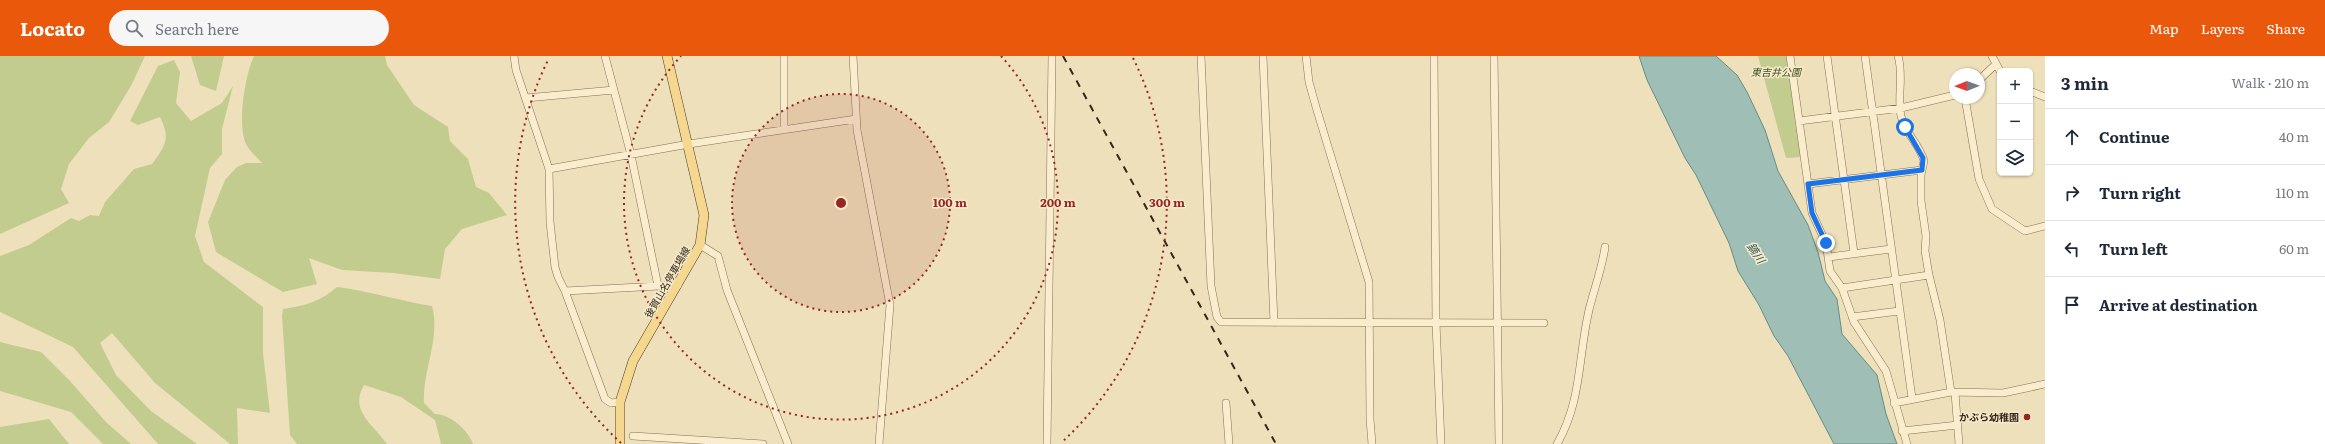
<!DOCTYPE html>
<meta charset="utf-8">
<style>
body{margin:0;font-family:Literata,"Noto Sans JP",serif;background:#f6f6f7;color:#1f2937}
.controls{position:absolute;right:12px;top:12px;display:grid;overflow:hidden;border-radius:6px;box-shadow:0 1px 3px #0004}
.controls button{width:36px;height:36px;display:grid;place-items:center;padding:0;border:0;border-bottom:1px solid #e0e1e3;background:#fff;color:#1f2937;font:20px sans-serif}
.compass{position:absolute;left:1949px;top:12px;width:36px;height:36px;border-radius:50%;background:#fff;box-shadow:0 1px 3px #0004;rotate:269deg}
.stop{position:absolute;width:12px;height:12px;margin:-9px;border:3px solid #1a73e8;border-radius:50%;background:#fff}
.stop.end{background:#1a73e8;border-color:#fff;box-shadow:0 1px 4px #0008}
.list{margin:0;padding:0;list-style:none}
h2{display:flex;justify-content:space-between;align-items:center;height:52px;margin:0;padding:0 16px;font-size:17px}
h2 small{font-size:13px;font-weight:400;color:#747a83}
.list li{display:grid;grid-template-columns:26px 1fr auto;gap:12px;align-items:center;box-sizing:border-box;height:56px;padding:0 16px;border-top:1px solid #e0e1e3}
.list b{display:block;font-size:15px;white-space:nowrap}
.list em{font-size:13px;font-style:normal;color:#747a83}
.icon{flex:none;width:22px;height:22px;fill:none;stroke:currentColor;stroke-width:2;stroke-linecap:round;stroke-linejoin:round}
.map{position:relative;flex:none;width:2045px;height:388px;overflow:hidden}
header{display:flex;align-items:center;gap:24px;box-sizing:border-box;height:56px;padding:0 20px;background:#ea580c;color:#fff}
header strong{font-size:19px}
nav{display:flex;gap:22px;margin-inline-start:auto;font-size:14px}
.search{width:280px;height:36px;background:#f6f6f7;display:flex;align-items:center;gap:10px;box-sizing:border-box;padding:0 14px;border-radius:22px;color:#747a83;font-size:15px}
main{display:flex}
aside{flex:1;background:#fff}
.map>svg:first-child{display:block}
.green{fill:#c3cc8f}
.water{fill:#9fbfb6;stroke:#678c84}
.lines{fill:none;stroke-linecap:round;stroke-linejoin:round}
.minor-casing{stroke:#857054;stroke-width:8}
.major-casing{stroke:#523e29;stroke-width:10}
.minor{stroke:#faedcd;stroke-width:7}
.major{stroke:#f5d78f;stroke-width:9}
.rail{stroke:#34271a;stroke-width:2;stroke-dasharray:7 7;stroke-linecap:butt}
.route{stroke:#1a73e8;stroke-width:5}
.ring{fill:none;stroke:#962523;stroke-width:2;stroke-dasharray:2 4}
.poi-dot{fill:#962523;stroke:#f6eaca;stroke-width:1.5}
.labels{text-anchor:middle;stroke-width:3;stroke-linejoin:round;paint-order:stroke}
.park-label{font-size:10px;font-style:italic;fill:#435120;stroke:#f6eaca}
.street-label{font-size:10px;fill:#34271a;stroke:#f6eaca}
.poi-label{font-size:10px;font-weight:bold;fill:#34271a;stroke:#f6eaca;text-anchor:end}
.water-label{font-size:11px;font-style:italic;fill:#285453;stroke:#f6eaca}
.centre{fill:#962523;stroke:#f6eaca;stroke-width:2}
.ring-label{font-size:12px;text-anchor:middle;font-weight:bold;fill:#962523;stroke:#f6eaca;stroke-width:3;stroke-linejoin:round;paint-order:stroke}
</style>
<header>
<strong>Locato</strong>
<div class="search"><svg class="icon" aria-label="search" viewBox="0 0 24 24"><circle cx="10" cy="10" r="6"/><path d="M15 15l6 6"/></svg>Search here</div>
<nav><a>Map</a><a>Layers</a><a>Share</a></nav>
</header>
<main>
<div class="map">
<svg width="2045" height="388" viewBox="0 0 2045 388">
<rect width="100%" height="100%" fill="#eee0ba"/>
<path class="green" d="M0 0H145L131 30 109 66 89 82 69 108 61 133 69 147 0 178Z
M191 0H224L216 35 200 29Z
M254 0H385L387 9 414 49 448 71 450 85 468 103 476 131 489 137 507 159 462 173 445 193 440 223 393 217 342 214 309 202 317 228 283 236 216 196 208 166 225 124 237 111 246 107H262C257 101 249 95 246 88 237 69 245 19 254 0Z
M1758 0H1788L1801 101 1786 102Z
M174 4 180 16 176 47 191 65 222 47 233 30 222 73V98L210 112 195 180 204 206 263 251V297L270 357 237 352 238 388H230L155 327 112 277 100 287 116 319 151 355 197 388H158L73 291 0 256V200L29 189 71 162 79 165 90 159 99 160 105 146 134 113 152 108C165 90 171 83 160 61L138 69 130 65 158 10Z
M337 231C370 235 400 245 432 250 441 282 422 315 424 347L435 358C450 358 468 374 473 388H441L435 364 401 341 364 329C349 355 373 368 387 388H297L290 379 282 260 283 253C305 250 321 245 337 231Z
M0 286 41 296 70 325 106 366 131 388H103L71 356 0 335Z
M49 363 69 388H0V371Z"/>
<path class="water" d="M1639 0H1716L1737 19 1747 36 1765 74 1778 115 1808 169 1818 196 1825 225 1837 243 1842 278 1877 319 1886 358 1897 388H1834L1788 300 1774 280 1759 249 1738 215 1729 187 1696 119 1685 102 1647 24Z"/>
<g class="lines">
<g class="minor-casing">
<path id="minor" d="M514 0 516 14 549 113 550 166 555 211 558 221 565 235 605 343 611 347 620 346
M605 0 631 99 658 230
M784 0V74
M853 0 857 74 890 249 879 388
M1201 0 1211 230 1217 261 1221 266 1544 267
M1263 0 1274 267
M1306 0 1309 26 1316 51 1369 226 1370 363 1372 388
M1434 0 1436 267 1441 388
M1494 0 1499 388
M1790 0 1812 157 1826 187 1830 215 1842 232 1854 266 1886 315 1907 388
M1827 0 1854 197
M1865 0 1912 342
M1898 0C1904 19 1897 40 1901 60 1905 77 1920 89 1924 105L1921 119V145L1926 180 1925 195 1929 219 1940 264 1951 336
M1992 0 2000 15
M1979 24 1995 9
M2030 35 2045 41
M526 42 614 34
M1965 42 1979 123 1992 153 2025 175 2045 170
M1799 65 1901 52 1955 39
M549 113 689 88 856 63
M1808 128 1922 114
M700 189 718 200 727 234 788 388
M1829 201 1891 193
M1842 232 1929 219
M565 235 678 229
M1852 261 1899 255
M1955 337 1959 388
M1226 347 1229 388
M1894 347 1951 336 2003 337 2045 328
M1902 375 1958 369
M633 380 763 388
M1047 388 1052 0
M1557 388C1582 345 1578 301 1589 254 1594 233 1602 213 1605 191"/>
</g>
<g class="major-casing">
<path id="major" d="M620 388V346L633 305 700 189 704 159 667 0"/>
</g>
<use href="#minor" class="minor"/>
<use href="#major" class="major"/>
<path class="rail" d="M1063 0 1276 388"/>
</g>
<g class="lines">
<path class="route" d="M1826 187 1812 157 1808 128 1922 114 1923 102 1905 71"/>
</g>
<circle cx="841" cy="147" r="109" fill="#962523" fill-opacity=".12"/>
<g class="ring">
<circle cx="841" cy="147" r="109"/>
<path d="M1001 0A217 217 0 1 1 681 0"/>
<path d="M621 387A326 326 0 0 1 549 2M1133 2A326 326 0 0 1 1061 387"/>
</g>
<circle class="poi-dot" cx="2027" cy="361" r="4"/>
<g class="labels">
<g class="park-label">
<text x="1776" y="20">東吉井公園</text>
</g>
<g class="street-label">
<text transform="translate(667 226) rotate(-60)" y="4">後賀山名停車場線</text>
</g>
<g class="poi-label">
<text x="2019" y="365">かぶら幼稚園</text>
</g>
<g class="water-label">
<text transform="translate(1756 197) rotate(56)" y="4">鏑川</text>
</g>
</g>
<circle cx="841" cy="147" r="6" class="centre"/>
<g class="ring-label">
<text x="950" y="151">100 m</text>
<text x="1058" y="151">200 m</text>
<text x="1167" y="151">300 m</text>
</g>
</svg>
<div class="controls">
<button>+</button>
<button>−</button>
<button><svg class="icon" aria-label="layers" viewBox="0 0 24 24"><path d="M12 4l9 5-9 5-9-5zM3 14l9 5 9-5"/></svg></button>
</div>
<svg class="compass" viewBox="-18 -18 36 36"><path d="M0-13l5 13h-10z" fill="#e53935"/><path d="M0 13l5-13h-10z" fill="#747a83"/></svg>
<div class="stop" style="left:1905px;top:71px"></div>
<div class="stop end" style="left:1826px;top:187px"></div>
</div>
<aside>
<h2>3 min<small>Walk · 210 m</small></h2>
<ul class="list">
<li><svg class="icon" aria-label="ahead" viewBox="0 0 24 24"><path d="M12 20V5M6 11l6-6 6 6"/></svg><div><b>Continue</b></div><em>40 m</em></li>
<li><svg class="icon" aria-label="right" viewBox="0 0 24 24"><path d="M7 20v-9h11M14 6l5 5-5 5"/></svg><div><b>Turn right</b></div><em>110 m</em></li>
<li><svg class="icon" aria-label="left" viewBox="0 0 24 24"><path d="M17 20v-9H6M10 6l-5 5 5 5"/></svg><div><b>Turn left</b></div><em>60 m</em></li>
<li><svg class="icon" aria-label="arrive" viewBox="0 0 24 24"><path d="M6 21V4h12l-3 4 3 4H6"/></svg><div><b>Arrive at destination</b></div></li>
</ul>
</aside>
</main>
